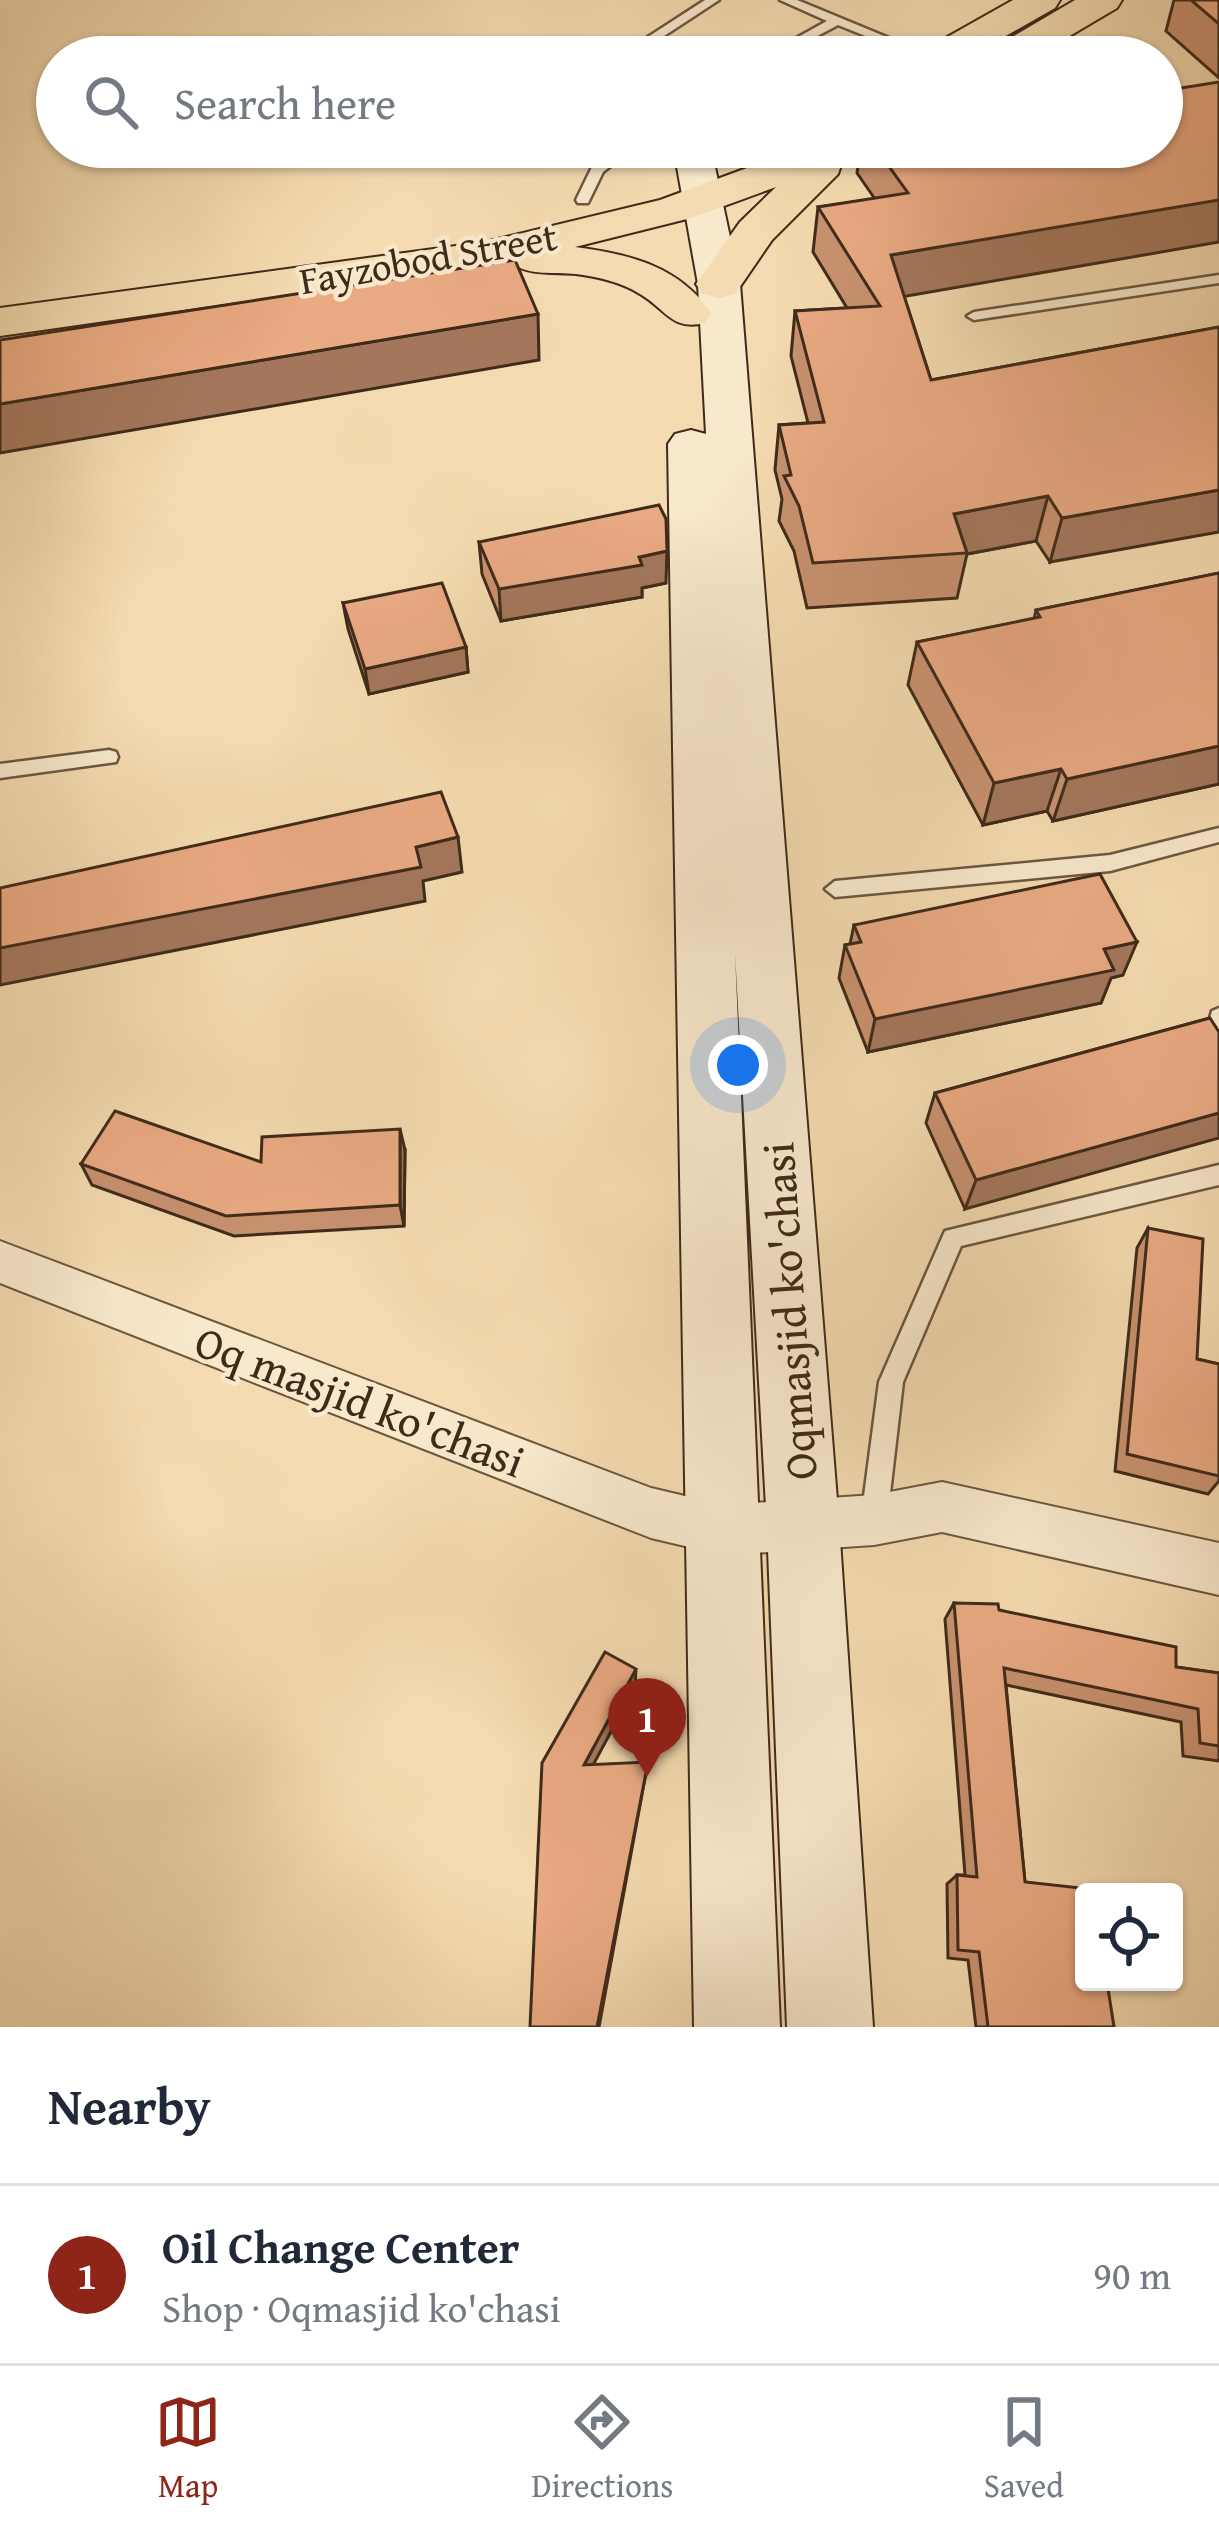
<!DOCTYPE html>
<meta charset="utf-8">
<style>
body{margin:0;font-family:"Gentium Book Plus",serif;background:#f2f2f3;color:#1f2937}
.controls{position:absolute;right:36px;bottom:36px;display:grid;overflow:hidden;border-radius:12px;box-shadow:0 3px 9px #0004}
.controls button{width:108px;height:108px;display:grid;place-items:center;padding:0;border:0;border-bottom:3px solid #e0e1e3;background:#fff;color:#1f2937;font:60px sans-serif}
.you{position:absolute;left:738px;top:1065px;width:42px;height:42px;margin:-30px;border:9px solid #fff;border-radius:50%;background:#1a73e8;box-shadow:0 0 0 18px #1a73e833}
.badge{display:grid;place-items:center;width:78px;height:78px;border-radius:50%;background:#8f2418;color:#fff;font-size:39px;font-weight:700}
.pin{position:absolute;translate:-50% -99px;filter:drop-shadow(0 3px 6px #0008)}
.pin::after{content:'';position:absolute;top:63px;width:42px;height:36px;background:inherit;clip-path:polygon(0 0,100% 0,50% 100%)}
.list{margin:0;padding:0;list-style:none}
h2{display:flex;justify-content:space-between;align-items:center;height:156px;margin:0;padding:0 48px;font-size:51px}
h2 small{font-size:39px;font-weight:400;color:#747a83}
.list li{display:grid;grid-template-columns:78px 1fr auto;gap:36px;align-items:center;box-sizing:border-box;height:180px;padding:0 48px;border-top:3px solid #e0e1e3}
.list b{display:block;font-size:45px;white-space:nowrap}
.list p{margin:0;font-size:39px;white-space:nowrap;color:#747a83}
.list em{font-size:39px;font-style:normal;color:#747a83}
.icon{flex:none;width:66px;height:66px;fill:none;stroke:currentColor;stroke-width:2;stroke-linecap:round;stroke-linejoin:round}
.map{position:relative;flex:none;width:1219px;height:2027px;overflow:hidden}
.search{position:absolute;background:#fff;box-shadow:0 3px 9px #0004;left:36px;right:36px;top:36px;height:132px;display:flex;align-items:center;gap:30px;box-sizing:border-box;padding:0 42px;border-radius:66px;color:#747a83;font-size:45px}
.sheet{height:336px;background:#fff}
nav{display:flex;justify-content:space-around;align-items:center;box-sizing:border-box;height:168px;border-top:3px solid #e0e1e3;background:#fff;font-size:33px;color:#747a83}
nav a{display:grid;justify-items:center;gap:6px}
nav .on{color:#8f2418}
.map>svg:first-child{display:block}
.lines{fill:none;stroke-linecap:round;stroke-linejoin:round}
.service-casing{stroke:#6c5740;stroke-width:5}
.minor-casing{stroke:#6c5740;stroke-width:4}
.secondary-casing{stroke:#3f2b1a;stroke-width:4}
.primary-casing{stroke:#3f2b1a;stroke-width:4}
.service{fill:#f8e8cc;fill-rule:evenodd}
.minor{fill:#f8e8cc;fill-rule:evenodd}
.secondary{fill:#f8e8cc;fill-rule:evenodd}
.primary{fill:#f5dbb1;fill-rule:evenodd}
.wall{fill:#c99271;stroke:#3f2b1a;stroke-width:3}
.shaded-wall{fill:#a4775c;stroke:#3f2b1a;stroke-width:3}
.building{fill:#eaaa83;stroke:#3f2b1a;stroke-width:3}
.labels{text-anchor:middle;stroke-width:9;stroke-linejoin:round;paint-order:stroke}
.far-street-label{font-size:39px;fill:#3f2b1a;stroke:#f8e8cc}
.street-label{font-size:45px;fill:#3f2b1a;stroke:#f8e8cc}
</style>
<div class="map">
<svg width="1219" height="2027" viewBox="0 0 1219 2027">
<rect width="100%" height="100%" fill="#f5dbb1"/>
<filter id="stains"><feTurbulence type="fractalNoise" baseFrequency=".00167" numOctaves="4"/><feColorMatrix values="0 0 0 0 .2 0 0 0 0 .09 0 0 0 0 .02 0 0 0 .5 -.17"/></filter>
<radialGradient id="worn" r=".72"><stop offset=".6" stop-color="#630" stop-opacity="0"/><stop offset="1" stop-color="#630" stop-opacity=".3"/></radialGradient>
<g class="lines">
<g class="service-casing">
<path id="service" d="M705 0H719L632 57H617Z
M780 0H797L935 57H918L838 25 778 57H762L827 21Z
M619 147H635L603 172 588 203H578L576 200 592 167Z
M1219 275V283L974 320 967 316 974 312Z
M109 750 116 752 118 757 116 762 0 778V764Z
M1219 828V842L1110 871 835 897 825 889 835 881 1110 855Z
M1219 1008V1034L1212 1031 1208 1025 1212 1011Z
M1219 1165V1185L961 1246 903 1382 887 1519 883 1528 874 1532 865 1528 861 1519 879 1382 945 1231Z"/>
</g>
<g class="minor-casing">
<path id="minor" d="M0 1241 651 1488 723 1505 874 1495 942 1482 1219 1543V1595L942 1532 874 1545 723 1555 651 1538 0 1283Z"/>
</g>
<g class="secondary-casing">
<path id="secondary" d="M696 155 710 159 715 167 740 284 839 1525 873 2027H787L767 1525 735 953 780 2027H694L668 444 675 434 691 430 706 434 698 284 677 167 682 159Z"/>
</g>
<g class="primary-casing">
<path id="primary" d="M1013 0H1060L1055 8 969 57H920L926 49Z
M1075 0H1122L1117 8 1034 57 989 55 995 47Z
M804 147H865L859 156 842 162 838 174 772 240 735 294 719 298 703 294 696 284 740 222 776 187 691 218 575 247C629 254 679 266 711 313L705 323C671 331 666 309 640 294 621 282 599 277 576 274 555 272 528 276 512 263L0 336V308L485 242 660 200Z"/>
</g>
<use href="#service" class="service"/>
<use href="#minor" class="minor"/>
<use href="#secondary" class="secondary"/>
<use href="#primary" class="primary"/>
</g>
<path class="wall" d="M1174 0H1219V78L1166 31Z
M861 147H1162L904 296 931 380 1219 327 1050 562 1036 541 967 554 957 598 807 608 794 551 779 521 782 499 775 470 779 425 808 423 791 356 795 311 847 308 813 252 818 207 875 199 857 173Z
M479 542 666 583 642 588V597L501 621 482 574Z
M1219 573V784L1053 821 1047 811 983 825 908 685 917 642 1034 619 1036 610Z
M343 603 466 647 468 672 369 694 348 629Z
M854 925 1123 975 1111 978 1101 1003 868 1052 839 978 845 945 850 944Z
M1210 1018 965 1209 926 1123 935 1093Z
M405 1150 404 1226 234 1236 92 1185 81 1164 261 1162Z
M1148 1228 1197 1359 1219 1364V1481L1208 1494 1115 1471 1137 1248Z
M954 1603 999 1610 1176 1667 1219 1673V1761L1183 1756 1181 1722 1006 1685 1025 1882 1084 1892 1114 2027H976L968 1960 948 1958 947 1884 957 1875H965L945 1619Z"/>
<path class="shaded-wall" d="M1219 198V242L884 300 891 255Z
M538 314 539 360 0 453V404Z
M1219 490V532L1050 562 1062 518Z
M1048 496 1036 541 967 554 954 514Z
M667 551 666 583 642 588V597L501 621 499 589Z
M466 647 468 672 369 694 365 669Z
M1219 746V784L1053 821 1067 779Z
M1061 769 1047 811 983 825 994 783Z
M458 837 462 872 423 881 425 901 0 985V948Z
M1137 942 1123 975 1111 978 1101 1003 868 1052 875 1019 1104 949Z
M1219 1113V1138L965 1209 976 1180Z
M400 1129 405 1150 404 1226 400 1205Z
M636 1669 635 1687 585 1780 584 1765Z
M648 1762 599 2027H597Z"/>
<path class="building" d="M1191 0H1219V24Z
M1219 82V200L891 255 931 380 1219 327V490L1062 518 1048 496 954 514 967 553 813 563 799 506 784 476 791 475 779 425 824 422 795 311 880 306 818 207 908 193 875 147H1162V91Z
M515 260 538 314 0 404V340Z
M659 505 666 519 667 551 639 557 642 565 499 589 479 542Z
M1219 573V746L1067 779 1061 769 994 783 917 642 1040 617 1036 610Z
M442 583 466 647 365 669 343 603Z
M441 792 458 837 416 847 421 867 0 948V888Z
M1100 874 1137 942 1104 949 1114 970 875 1019 845 945 861 942 854 925Z
M1210 1018 1219 1032V1113L976 1180 935 1093Z
M115 1111 261 1162 262 1137 400 1129V1205L226 1216 81 1164Z
M1148 1228 1203 1239 1197 1359 1219 1364V1476L1127 1454Z
M954 1603 998 1604 999 1610 1176 1647V1667L1219 1673V1746L1200 1743 1198 1709 1004 1668 1025 1882 1117 1892H1084V1982H1107L1114 2027H988L979 1952 958 1950 957 1875 977 1877Z
M605 1652 636 1669 584 1765 648 1762 597 2027H530L542 1763Z"/>
<g class="labels">
<g class="far-street-label">
<text transform="translate(428 258) rotate(-10)" y="14">Fayzobod Street</text>
</g>
<g class="street-label">
<text transform="translate(789 1311) rotate(-94)" y="16">Oqmasjid ko'chasi</text>
<text transform="translate(360 1401) rotate(21)" y="16">Oq masjid ko'chasi</text>
</g>
</g>
<rect width="100%" height="100%" filter="url(#stains)"/>
<rect width="100%" height="100%" fill="url(#worn)"/>
</svg>
<div class="controls">
<button><svg class="icon" aria-label="locate" viewBox="0 0 24 24"><circle cx="12" cy="12" r="6"/><path d="M12 2v4M12 18v4M2 12h4M18 12h4"/></svg></button>
</div>
<div class="you"></div>
<div class="pin badge" style="left:647px;top:1777px">1</div>
<div class="search"><svg class="icon" aria-label="search" viewBox="0 0 24 24"><circle cx="10" cy="10" r="6"/><path d="M15 15l6 6"/></svg>Search here</div>
</div>
<section class="sheet">
<h2>Nearby<small></small></h2>
<ul class="list">
<li><span class="badge">1</span><div><b>Oil Change Center</b><p>Shop · Oqmasjid ko'chasi</p></div><em>90 m</em></li>
</ul>
</section>
<nav>
<a class="on"><svg class="icon" aria-label="map" viewBox="0 0 24 24"><path d="M3 6l6-2 6 2 6-2v14l-6 2-6-2-6 2zM9 4v14M15 6v14"/></svg>Map</a>
<a><svg class="icon" aria-label="directions" viewBox="0 0 24 24"><path d="M12 3l9 9-9 9-9-9zM9 14v-3h6M13 9l2 2-2 2"/></svg>Directions</a>
<a><svg class="icon" aria-label="saved" viewBox="0 0 24 24"><path d="M7 4h10v16l-5-4-5 4z"/></svg>Saved</a>
</nav>
